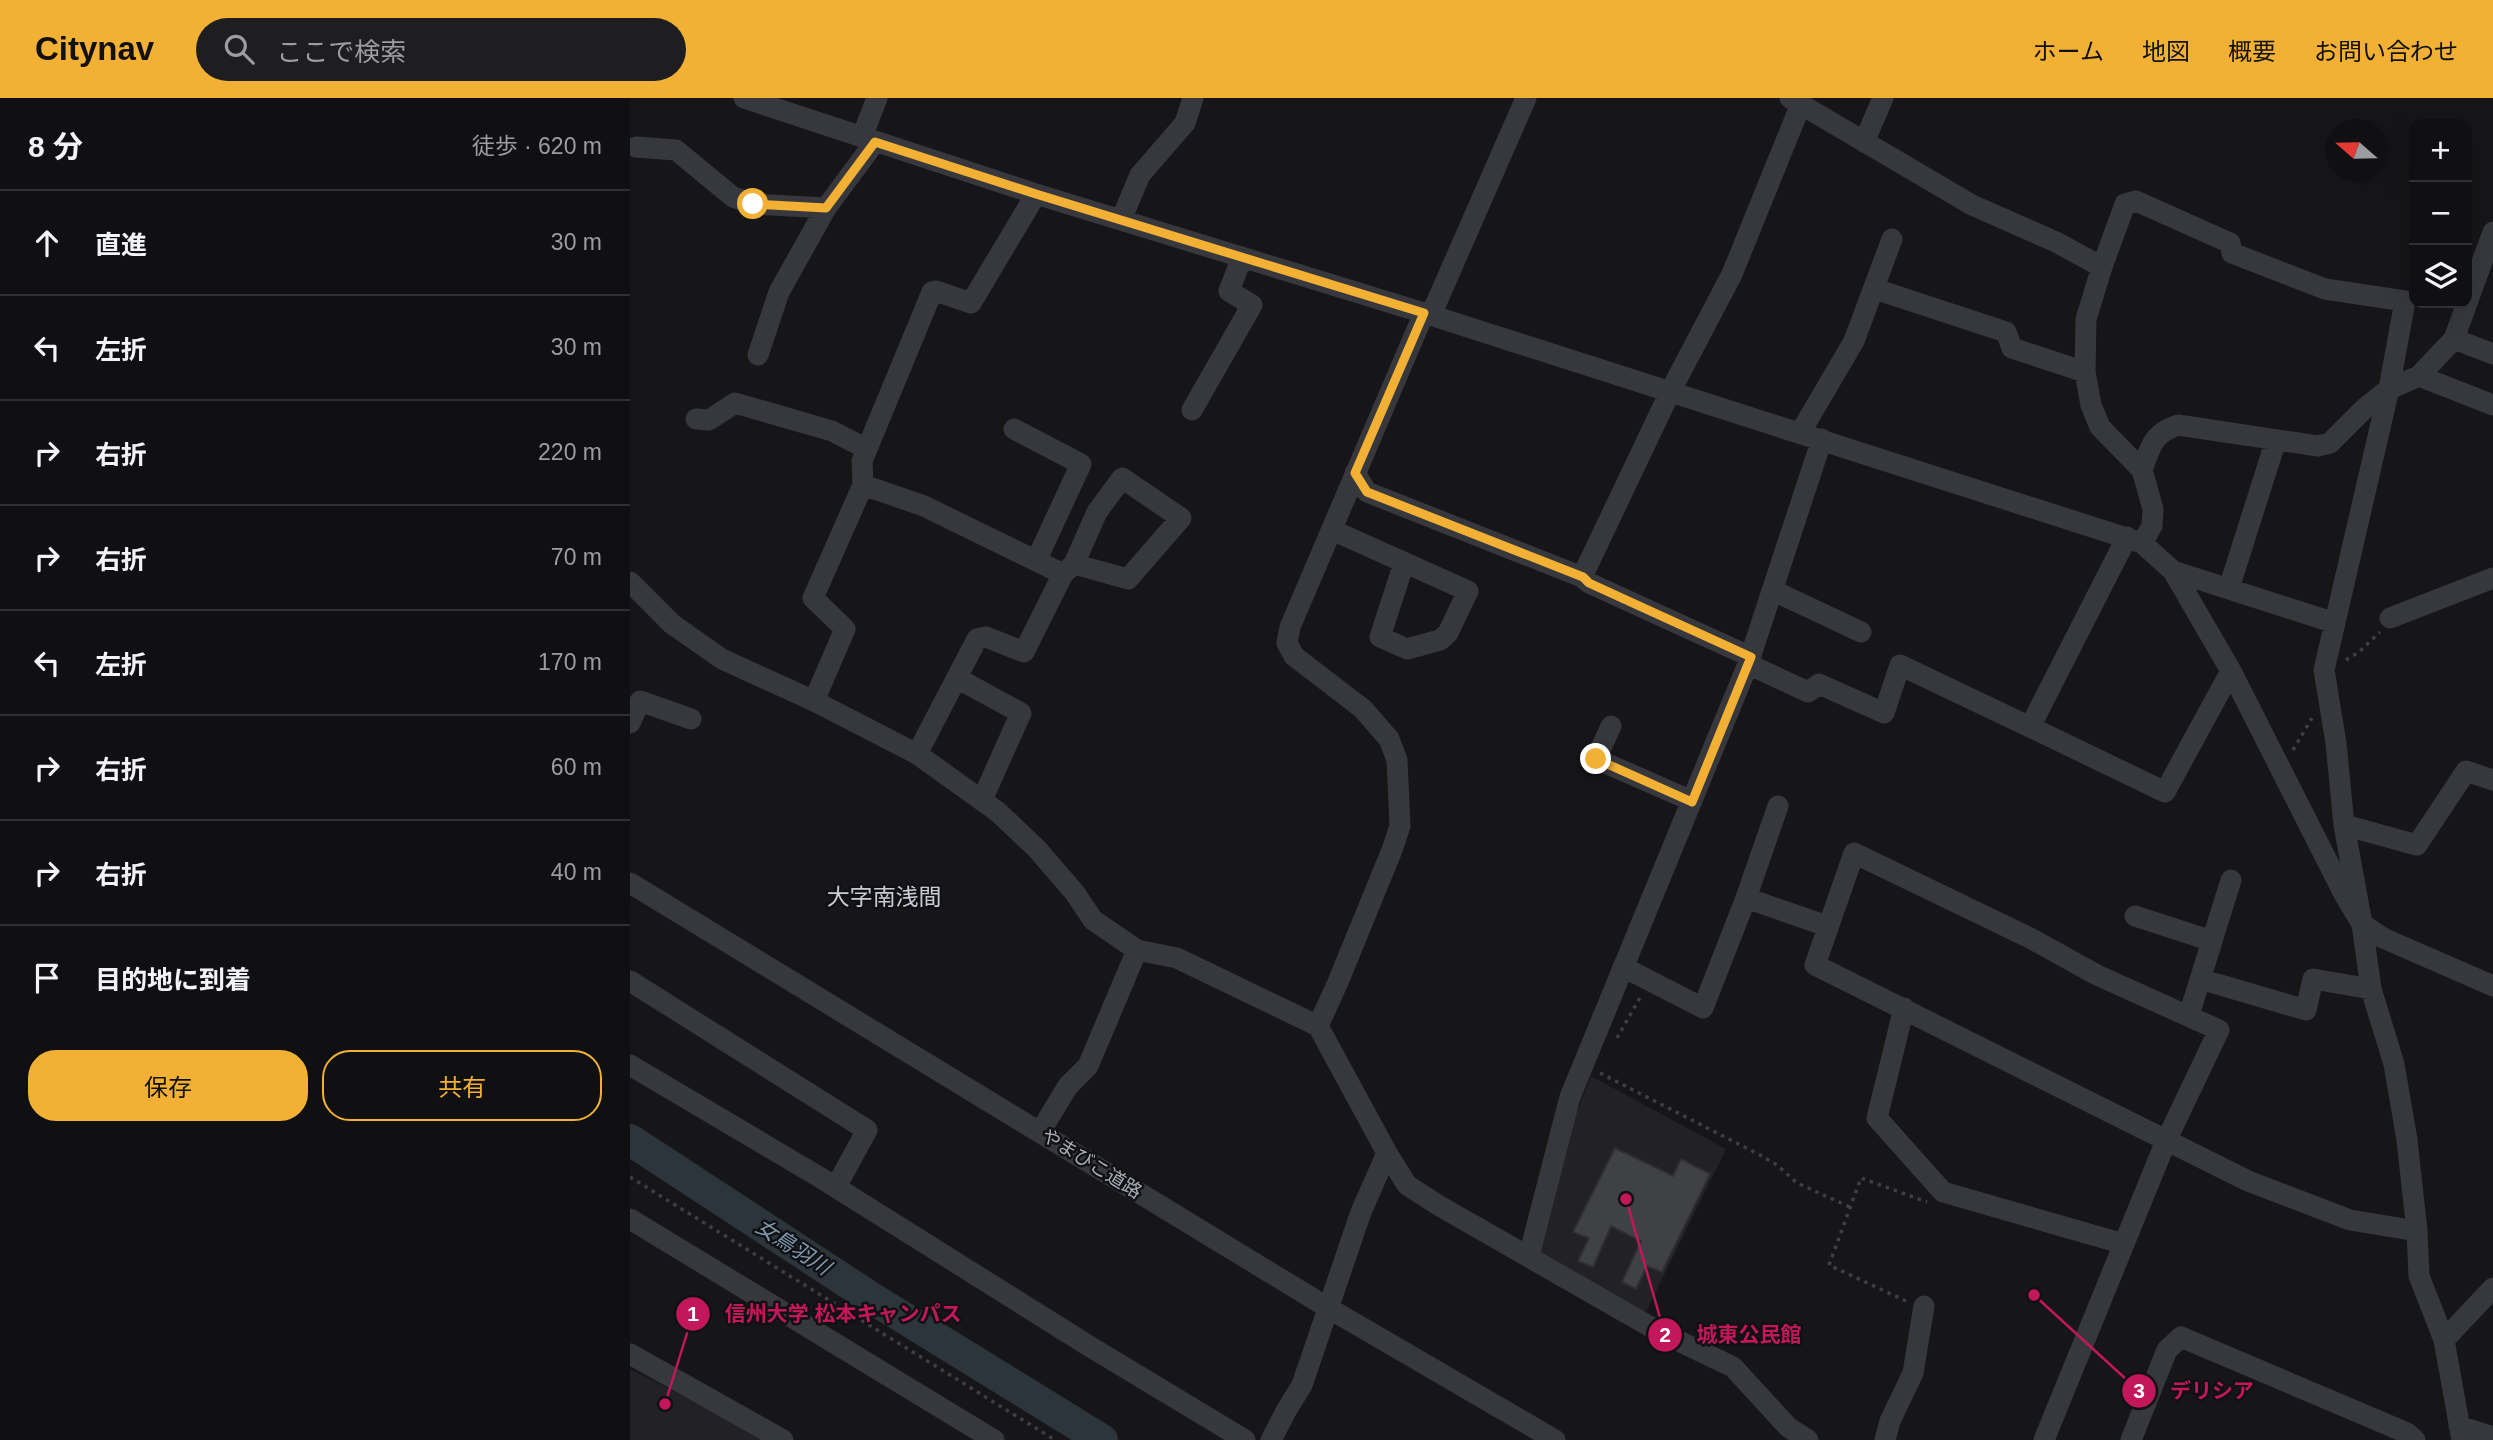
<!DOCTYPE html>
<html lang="ja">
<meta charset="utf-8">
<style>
body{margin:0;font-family:Helvetica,"Noto Sans JP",sans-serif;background:#1e1e20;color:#f1f3f6}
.controls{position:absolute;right:21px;top:21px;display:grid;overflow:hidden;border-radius:14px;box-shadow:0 7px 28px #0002}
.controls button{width:63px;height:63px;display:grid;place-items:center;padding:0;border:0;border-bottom:2px solid #303032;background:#101012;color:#f1f3f6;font:35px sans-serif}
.compass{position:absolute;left:1695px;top:21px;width:63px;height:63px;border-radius:50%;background:#101012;box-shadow:0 7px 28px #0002;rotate:290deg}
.stop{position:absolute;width:21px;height:21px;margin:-16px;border:5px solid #f2b134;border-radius:50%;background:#fff}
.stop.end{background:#f2b134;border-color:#fff;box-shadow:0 2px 7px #0008}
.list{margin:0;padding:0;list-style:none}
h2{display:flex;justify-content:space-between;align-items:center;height:91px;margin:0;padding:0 28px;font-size:30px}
h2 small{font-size:23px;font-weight:400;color:#9c9d9f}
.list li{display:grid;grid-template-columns:46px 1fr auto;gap:21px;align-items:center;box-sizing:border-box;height:105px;padding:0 28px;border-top:2px solid #303032}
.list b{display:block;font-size:26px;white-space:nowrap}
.list em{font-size:23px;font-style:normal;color:#9c9d9f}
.actions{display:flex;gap:14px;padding:21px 28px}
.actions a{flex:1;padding:16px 0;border:2px solid #f2b134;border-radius:28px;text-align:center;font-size:24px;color:#f2b134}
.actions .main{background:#f2b134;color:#111}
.icon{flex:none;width:38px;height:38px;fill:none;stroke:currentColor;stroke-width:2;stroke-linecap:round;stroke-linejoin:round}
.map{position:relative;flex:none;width:1863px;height:1342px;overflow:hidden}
header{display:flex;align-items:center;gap:42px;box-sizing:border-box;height:98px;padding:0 35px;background:#f2b134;color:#111}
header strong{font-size:33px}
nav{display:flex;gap:38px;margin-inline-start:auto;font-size:24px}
.search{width:490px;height:63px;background:#1e1e20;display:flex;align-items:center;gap:18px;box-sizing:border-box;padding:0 24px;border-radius:38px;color:#9c9d9f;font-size:26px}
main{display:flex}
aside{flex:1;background:#101012}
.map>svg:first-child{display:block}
.built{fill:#222225}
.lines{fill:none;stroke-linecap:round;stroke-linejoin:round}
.river{stroke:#2c353c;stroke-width:32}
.building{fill:#404145;stroke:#303034;stroke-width:2}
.path{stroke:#3d3f44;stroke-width:3.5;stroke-dasharray:3.5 5;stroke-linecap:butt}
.minor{stroke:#37383d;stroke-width:21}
.route{stroke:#f2b134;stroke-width:9}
.labels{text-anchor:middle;stroke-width:5;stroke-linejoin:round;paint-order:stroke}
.street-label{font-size:19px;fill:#a8adb8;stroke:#111113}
.water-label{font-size:21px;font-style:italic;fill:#7f9bb3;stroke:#111113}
.quarter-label{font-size:23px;fill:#c9ccd4;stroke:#111113}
.leader{fill:none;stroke:#c2185b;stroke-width:2.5}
.callout-dot{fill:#c2185b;stroke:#111113;stroke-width:2.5}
.mark-label{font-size:21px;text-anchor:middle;font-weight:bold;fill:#fff}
.callout-label{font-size:21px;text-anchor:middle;font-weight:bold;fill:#c2185b;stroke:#111113;stroke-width:5;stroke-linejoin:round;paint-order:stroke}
</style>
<header>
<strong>Citynav</strong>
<div class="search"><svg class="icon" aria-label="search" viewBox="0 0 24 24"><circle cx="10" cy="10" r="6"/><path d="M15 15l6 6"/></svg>ここで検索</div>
<nav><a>ホーム</a><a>地図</a><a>概要</a><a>お問い合わせ</a></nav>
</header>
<main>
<aside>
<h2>8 分<small>徒歩 · 620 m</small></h2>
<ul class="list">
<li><svg class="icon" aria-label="ahead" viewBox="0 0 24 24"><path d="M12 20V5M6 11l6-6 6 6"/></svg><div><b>直進</b></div><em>30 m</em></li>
<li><svg class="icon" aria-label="left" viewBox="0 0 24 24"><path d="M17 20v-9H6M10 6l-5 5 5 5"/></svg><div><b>左折</b></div><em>30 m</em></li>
<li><svg class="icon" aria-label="right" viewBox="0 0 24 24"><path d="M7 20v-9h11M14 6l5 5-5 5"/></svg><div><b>右折</b></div><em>220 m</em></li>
<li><svg class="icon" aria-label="right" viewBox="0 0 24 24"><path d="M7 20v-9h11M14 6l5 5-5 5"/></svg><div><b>右折</b></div><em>70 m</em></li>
<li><svg class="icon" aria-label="left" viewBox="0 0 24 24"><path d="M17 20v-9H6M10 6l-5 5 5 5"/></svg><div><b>左折</b></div><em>170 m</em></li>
<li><svg class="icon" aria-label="right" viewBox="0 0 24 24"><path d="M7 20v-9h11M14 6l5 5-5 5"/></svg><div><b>右折</b></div><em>60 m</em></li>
<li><svg class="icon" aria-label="right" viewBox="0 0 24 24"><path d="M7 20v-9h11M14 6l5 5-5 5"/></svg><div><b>右折</b></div><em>40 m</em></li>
<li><svg class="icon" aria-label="arrive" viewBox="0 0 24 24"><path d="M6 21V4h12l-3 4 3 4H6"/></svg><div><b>目的地に到着</b></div></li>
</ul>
<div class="actions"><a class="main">保存</a><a>共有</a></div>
</aside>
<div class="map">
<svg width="1863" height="1342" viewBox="0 0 1863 1342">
<rect width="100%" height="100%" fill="#161618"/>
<path class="built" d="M961 978 1096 1051 1015 1216 908 1152 939 1034Z
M0 1271 139 1342H0Z"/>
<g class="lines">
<path class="river" d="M0 1042 240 1199 472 1342"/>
</g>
<path class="building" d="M985 1050 1043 1078 1051 1061 1080 1076 1032 1174 1017 1168 1006 1191 992 1184 1011 1143 981 1128 963 1169 948 1163 959 1140 943 1134Z"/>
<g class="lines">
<path class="path" d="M1716 562 1729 554 1750 534
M1663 652 1682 620
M987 940 1011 898
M970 975 1130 1057 1147 1067 1167 1085 1220 1109
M0 1079 425 1342
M1276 1203 1199 1167 1231 1080 1297 1104"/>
<path class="minor" d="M114 0 406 96 794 215 1512 445 1543 473 1601 573 1714 796 1732 826 1753 840 1863 888
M1160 0 1342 107 1426 144 1472 169
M232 39 247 0
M1234 44 1253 0
M6 49 46 52 103 99 123 106 196 110
M491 122 510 77 555 25 563 0
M1245 191 1376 234 1382 250 1455 274
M1837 205 1863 134
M801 217 896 0
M1824 241 1863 256
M128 257 149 194 196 110 245 44
M1789 278 1863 307
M562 312 622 207 599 193 612 159
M66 321 79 322 105 305 202 333 237 351
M384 331 451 366 406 463
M1170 335 1224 243 1262 141
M1512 372C1521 348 1522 336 1548 327L1688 348 1700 345 1735 310 1759 291 1789 278 1824 241 1837 205
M725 375 737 394 952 479 1040 294 1102 176 1171 6
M233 387 294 408 433 476 444 466 498 481 551 420 492 380 467 414 444 466
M702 432 838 493 818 535 810 542 777 551 750 539 774 465
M1512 445 1522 428 1523 411 1512 372 1470 329 1461 307 1455 274 1456 221 1472 169 1495 106 1506 103 1600 145 1602 155 1695 191 1775 203 1759 291 1694 572 1706 645 1714 727 1732 826 1741 891 1764 966 1777 1042 1787 1133 1789 1178 1814 1242 1832 1342
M1543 473 1705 525
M952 479 959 485 1121 559
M0 484 42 526 92 561 184 603 287 656 368 714 407 751 445 795 463 822 507 852 547 860 688 928 757 1055 777 1087 808 1107 1026 1232 1103 1269 1158 1329 1178 1342
M1599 490 1646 342
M1142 492 1231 534
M1760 520 1863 480
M1118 566 1178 594 1189 586 1254 615 1270 567 1400 629 1497 439
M327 580 391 615 352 702
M184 603 215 531 183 500 233 387 232 363 302 194 306 193 341 205 406 96
M0 625 10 603 61 621
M981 628 966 661 1062 703
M1400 629 1535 694 1601 573
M287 656 347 541 356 539 394 554 433 476
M1148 708 1116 800 1197 828
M1714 727 1787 747 1836 673 1863 682
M0 785 700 1211 925 1342
M1505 818 1582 843
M993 869 1073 910 1116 800
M1570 881 1676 912 1683 881 1741 891
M0 883 237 1032 206 1089
M1274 910 1247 1020 1313 1094 1494 1146
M1559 917 1601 782
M688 928 708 884 762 752 770 728 767 662 759 641 733 611 664 558 657 545 660 529 794 215
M0 967 191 1080 459 1248 615 1342
M410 1034 438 988 458 968 507 852
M0 1121 364 1342
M899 1158 940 999 1118 566 1192 341
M1814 1242 1863 1190
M0 1256 153 1342
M1829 1328 1863 1339
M641 1342 656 1313 672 1287 731 1114 757 1055
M1255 1342 1260 1323 1283 1275 1294 1208
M1414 1342 1536 1043 1589 932 1467 877 1400 840 1224 755 1185 867 1618 1083 1720 1122 1787 1133
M1501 1342 1537 1252 1551 1239 1777 1335 1785 1342"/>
</g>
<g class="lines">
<path class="route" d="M123 106 196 110 245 44 406 96 794 215 725 375 737 394 953 479 959 485 1121 559 1062 704 966 661"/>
</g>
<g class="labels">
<g class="street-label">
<text transform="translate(462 1065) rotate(32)" y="7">やまびこ道路</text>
</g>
<g class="water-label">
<text transform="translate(163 1149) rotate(33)" y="7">女鳥羽川</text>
</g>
<g class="quarter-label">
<text x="254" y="807">大字南浅間</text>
</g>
</g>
<path class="leader" d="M35 1306L63 1216M996 1101L1035 1237M1404 1197L1509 1293"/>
<g class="callout-dot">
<circle cx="35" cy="1306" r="7"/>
<circle cx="996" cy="1101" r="7"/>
<circle cx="1404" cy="1197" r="7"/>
<circle cx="63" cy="1216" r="18"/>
<circle cx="1035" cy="1237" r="18"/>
<circle cx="1509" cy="1293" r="18"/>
</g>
<g class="mark-label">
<text x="63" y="1223">1</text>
<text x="1035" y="1244">2</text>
<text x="1509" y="1300">3</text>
</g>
<g class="callout-label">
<text x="213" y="1223">信州大学 松本キャンパス</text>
<text x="1119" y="1244">城東公民館</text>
<text x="1582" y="1300">デリシア</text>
</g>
</svg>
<div class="controls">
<button>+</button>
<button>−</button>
<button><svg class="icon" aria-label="layers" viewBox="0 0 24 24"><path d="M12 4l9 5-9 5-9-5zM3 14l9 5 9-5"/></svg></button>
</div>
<svg class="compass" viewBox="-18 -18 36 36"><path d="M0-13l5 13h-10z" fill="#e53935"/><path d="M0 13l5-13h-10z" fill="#9c9d9f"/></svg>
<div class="stop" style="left:123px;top:106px"></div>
<div class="stop end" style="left:966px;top:661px"></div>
</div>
</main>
